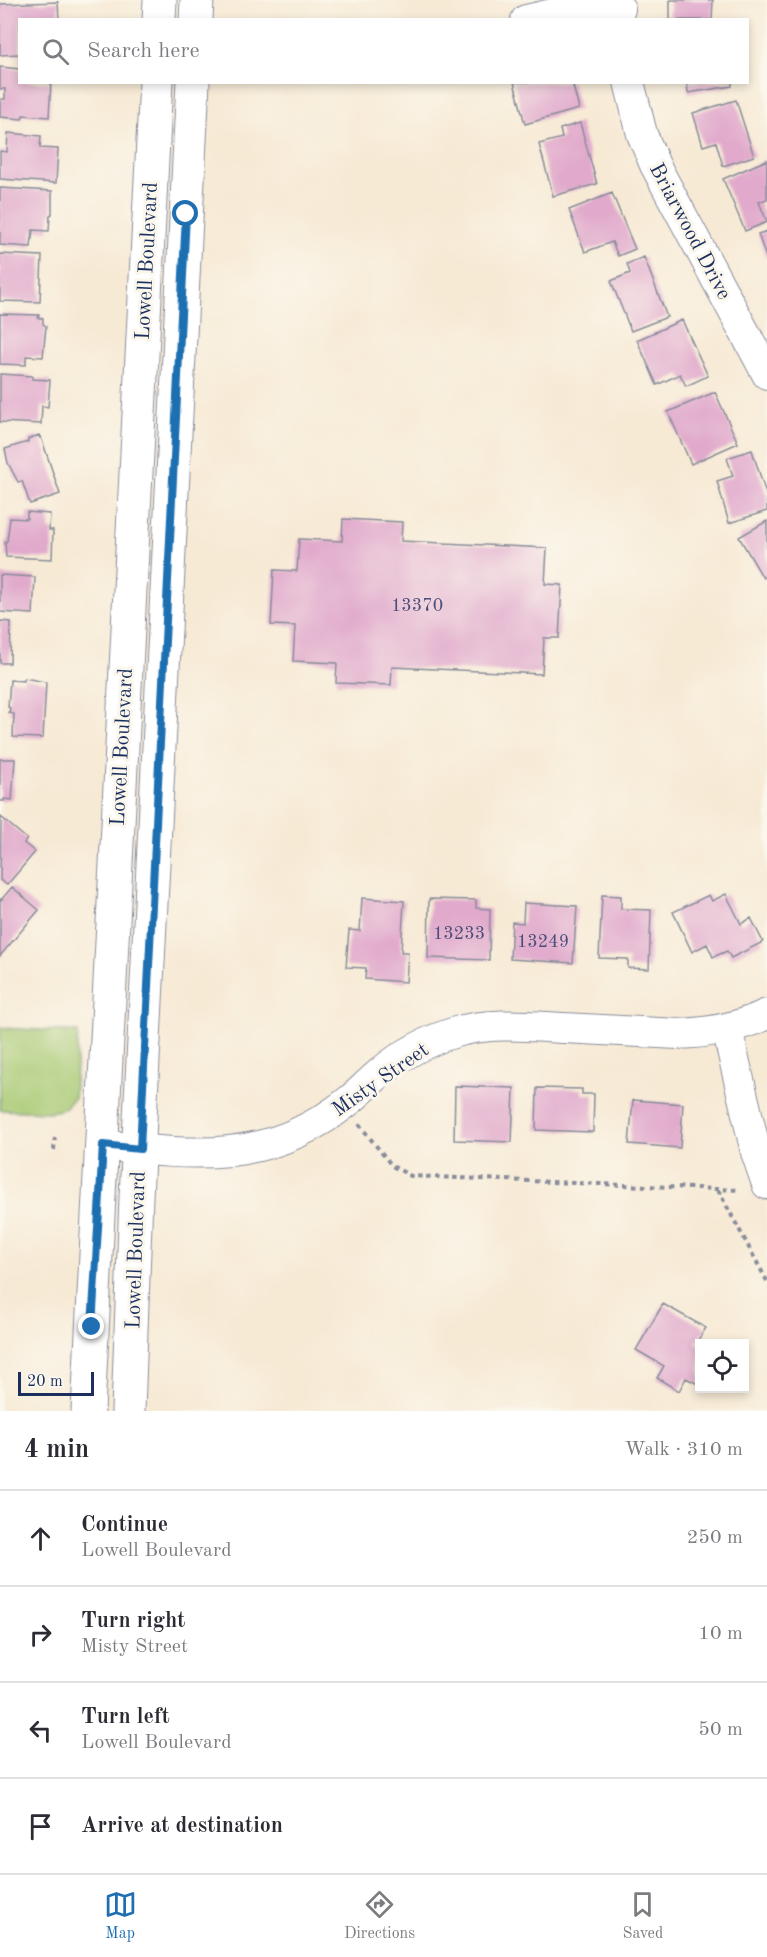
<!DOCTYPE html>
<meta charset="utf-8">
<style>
body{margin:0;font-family:"Old Standard TT",serif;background:#f7f7f7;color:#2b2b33}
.controls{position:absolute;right:18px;bottom:18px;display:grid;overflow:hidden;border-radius:0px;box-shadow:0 3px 9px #0003}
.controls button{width:54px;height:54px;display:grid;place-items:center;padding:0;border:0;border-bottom:2px solid #e1e1e2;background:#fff;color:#2b2b33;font:30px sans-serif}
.scale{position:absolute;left:18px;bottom:15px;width:76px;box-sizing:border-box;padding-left:6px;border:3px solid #1b2f5e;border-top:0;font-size:16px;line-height:21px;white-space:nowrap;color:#1b2f5e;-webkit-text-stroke:4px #fbf7ec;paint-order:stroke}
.stop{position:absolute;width:18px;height:18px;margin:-14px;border:4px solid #1f6fb2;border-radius:50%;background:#fff}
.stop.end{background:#1f6fb2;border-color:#fff;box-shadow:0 2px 6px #0008}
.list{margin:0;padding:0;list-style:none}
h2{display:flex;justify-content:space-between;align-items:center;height:78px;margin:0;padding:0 24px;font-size:26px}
h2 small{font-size:20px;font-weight:400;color:#7c7c81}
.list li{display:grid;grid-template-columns:39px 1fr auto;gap:18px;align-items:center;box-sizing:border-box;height:96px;padding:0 24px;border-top:2px solid #e1e1e2}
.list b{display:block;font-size:22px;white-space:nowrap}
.list p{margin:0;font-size:20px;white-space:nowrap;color:#7c7c81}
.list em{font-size:20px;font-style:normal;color:#7c7c81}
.icon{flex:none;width:33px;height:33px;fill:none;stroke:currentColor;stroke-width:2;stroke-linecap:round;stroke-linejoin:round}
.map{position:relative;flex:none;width:767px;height:1411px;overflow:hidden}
.search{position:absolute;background:#fff;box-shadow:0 3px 9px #0003;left:18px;right:18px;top:18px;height:66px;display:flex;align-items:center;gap:15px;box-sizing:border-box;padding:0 21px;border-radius:0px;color:#7c7c81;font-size:22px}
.sheet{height:462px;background:#fff}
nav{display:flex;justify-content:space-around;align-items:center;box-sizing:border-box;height:84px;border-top:2px solid #e1e1e2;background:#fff;font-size:16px;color:#7c7c81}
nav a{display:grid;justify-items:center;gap:3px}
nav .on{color:#1f6fb2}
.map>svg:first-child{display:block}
.green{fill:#a6c870;stroke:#607c67;stroke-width:1.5}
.building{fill:#e1aacc}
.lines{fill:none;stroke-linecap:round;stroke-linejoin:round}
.street-casing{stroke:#898c9a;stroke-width:32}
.secondary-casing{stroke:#898c9a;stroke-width:35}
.path{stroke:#898c9a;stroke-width:4;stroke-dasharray:4.5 4.5;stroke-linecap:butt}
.street{stroke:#fff;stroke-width:30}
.secondary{stroke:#fff;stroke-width:33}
.route{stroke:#1f6fb2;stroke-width:8}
.labels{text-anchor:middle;stroke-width:6;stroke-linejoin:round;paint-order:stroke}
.number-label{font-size:18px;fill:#4c4e7a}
.street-label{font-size:21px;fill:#1b2f5e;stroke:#fbf7ec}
</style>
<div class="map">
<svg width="767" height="1411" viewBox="0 0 767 1411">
<rect width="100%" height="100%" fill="#fbf7ec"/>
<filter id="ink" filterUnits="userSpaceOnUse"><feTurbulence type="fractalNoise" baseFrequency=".0167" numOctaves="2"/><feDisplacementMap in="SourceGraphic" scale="12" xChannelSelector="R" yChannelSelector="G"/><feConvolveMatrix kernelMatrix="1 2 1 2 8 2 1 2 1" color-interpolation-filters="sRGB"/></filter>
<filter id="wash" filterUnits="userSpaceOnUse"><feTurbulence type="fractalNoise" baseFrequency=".008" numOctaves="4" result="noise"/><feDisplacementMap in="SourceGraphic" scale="24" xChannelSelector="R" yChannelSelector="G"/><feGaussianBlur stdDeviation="1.35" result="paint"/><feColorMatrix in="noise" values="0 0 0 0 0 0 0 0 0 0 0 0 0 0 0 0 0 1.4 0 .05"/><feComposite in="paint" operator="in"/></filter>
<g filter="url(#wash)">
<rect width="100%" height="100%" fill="#f7ead5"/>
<path class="green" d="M0 1028 78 1032 74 1098 64 1109 50 1112 0 1110Z"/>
<g id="blocks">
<path class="building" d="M670 0H713L712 20H670Z
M58 2 59 20H20V54L0 55V4Z
M0 67 20 69V82H51L49 117 23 115 22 119 0 117 1 99H5V89H0Z
M514 82H572L579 109 525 124Z
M687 82H732V86L688 93Z
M736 100 754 156 723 166 716 142 703 146 693 113Z
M580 123 597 184 553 196 539 144 562 138 560 129Z
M8 133 41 136 40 148 58 149 56 183 0 179V151L7 152Z
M767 160V199L759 202 767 222 745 231 723 179Z
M0 188 52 191V214L50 215 49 231 33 230 31 247 0 245Z
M612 193 635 249 618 256 612 242 585 252 569 210Z
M767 231V260L758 234Z
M0 254 42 256 40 302 0 301Z
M644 257 667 317 631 331 611 281 630 273 627 264Z
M0 314 39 315 38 318H43V324L46 326 43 357 26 356V365L0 364Z
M682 320 708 376 686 386 680 374 657 385 637 340Z
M0 374 32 376V379L50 380 48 407 42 406 41 424 0 422Z
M715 392 738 443 691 464 668 412Z
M39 435 40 438 41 437 60 494 30 504 22 481 18 482 8 463 5 449 28 442V439Z
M752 450 767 497V511L729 523 717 481 733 476 727 458Z
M27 512 50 514 49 530H53L52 559 6 557 5 542 7 541 10 518 27 519Z
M343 519 402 522 401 541 547 548 545 584 562 585 559 638H544L542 674 392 667 391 685 336 683 337 663 293 661 295 626 271 625 274 570 297 571 299 539 342 541Z
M767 521V576L763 578 739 537Z
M0 575 35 577 33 614 0 612Z
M0 621 11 622 10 663H0Z
M24 678 46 682 43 738 13 737 14 714 9 713 10 708 8 707 10 680 24 681Z
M0 759H15L12 800 4 799V801H0Z
M1 817 27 839 24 843 35 852 7 885 0 880Z
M12 887 39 910 0 956V899L1 900Z
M726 894 741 924 751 918 763 942 731 958 727 951 713 957 707 944 692 952 673 912 709 895 712 901Z
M602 895 621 896V909L651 910 649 969 628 968V959L599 958Z
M362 898 404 901 401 952H408L406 982 365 979 366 968 346 967 349 930 360 931Z
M429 899 476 900V908L490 909 489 960 428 958Z
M524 903 577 906 573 963 510 959 512 922 523 923Z
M455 1086 514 1088 512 1142 454 1140Z
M537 1088 582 1089V1094H594L593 1132 536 1130Z
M633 1100 683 1104 680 1148 629 1144Z
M663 1304 706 1328 696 1343 700 1345V1385L686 1378 679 1391 657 1378 664 1366 636 1350Z"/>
</g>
</g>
<g filter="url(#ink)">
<use href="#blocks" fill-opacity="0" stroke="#898c9a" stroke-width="1.5"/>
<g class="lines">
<g class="street-casing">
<path id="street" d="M526 20 569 10 620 9
M629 82 642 134 655 165 767 374
M727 1029 756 1152 767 1184
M103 1145C194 1156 269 1164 346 1103 358 1094 368 1083 380 1073 401 1055 429 1040 456 1032 491 1022 528 1026 564 1028 602 1030 640 1032 678 1034 710 1033 738 1028 767 1014"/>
</g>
<g class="secondary-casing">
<path id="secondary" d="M159 20 160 0
M196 20 197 0
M88 1411C112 968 132 525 156 82
M128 1411 136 1197 193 82"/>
</g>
<path class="path" d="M359 1124 392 1166 411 1176 740 1190
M54 1150 55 1138
M718 1190 767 1281"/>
<use href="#street" class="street"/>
<use href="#secondary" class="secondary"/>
</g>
</g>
<g class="lines" filter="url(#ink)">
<path class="route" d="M92 1327 103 1145 140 1149 186 214"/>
</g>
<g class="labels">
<g class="number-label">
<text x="417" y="611">13370</text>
<text x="459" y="939">13233</text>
<text x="543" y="947">13249</text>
</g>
<g class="street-label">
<text transform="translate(691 231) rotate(62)" y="7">Briarwood Drive</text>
<text transform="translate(146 261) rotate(-87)" y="7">Lowell Boulevard</text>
<text transform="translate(121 747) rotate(-87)" y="7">Lowell Boulevard</text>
<text transform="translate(380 1079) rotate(-35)" y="7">Misty Street</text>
<text transform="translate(135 1250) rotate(-88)" y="7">Lowell Boulevard</text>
</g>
</g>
</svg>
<div class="controls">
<button><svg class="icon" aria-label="locate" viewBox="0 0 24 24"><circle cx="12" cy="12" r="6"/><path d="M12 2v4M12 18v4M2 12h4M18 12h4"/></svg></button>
</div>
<div class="scale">20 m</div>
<div class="stop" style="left:186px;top:214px"></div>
<div class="stop end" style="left:92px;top:1327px"></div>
<div class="search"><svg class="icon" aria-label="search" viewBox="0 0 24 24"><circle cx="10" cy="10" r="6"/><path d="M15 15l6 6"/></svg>Search here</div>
</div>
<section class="sheet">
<h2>4 min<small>Walk · 310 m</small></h2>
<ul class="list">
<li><svg class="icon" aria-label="ahead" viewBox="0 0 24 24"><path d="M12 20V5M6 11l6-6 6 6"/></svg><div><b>Continue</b><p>Lowell Boulevard</p></div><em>250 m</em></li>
<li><svg class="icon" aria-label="right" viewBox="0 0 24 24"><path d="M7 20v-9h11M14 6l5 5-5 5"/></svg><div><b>Turn right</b><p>Misty Street</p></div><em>10 m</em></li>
<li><svg class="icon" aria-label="left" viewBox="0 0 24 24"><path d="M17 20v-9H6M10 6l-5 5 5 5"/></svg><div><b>Turn left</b><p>Lowell Boulevard</p></div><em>50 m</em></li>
<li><svg class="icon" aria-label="arrive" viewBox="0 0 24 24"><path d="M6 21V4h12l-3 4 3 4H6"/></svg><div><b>Arrive at destination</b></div></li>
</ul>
</section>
<nav>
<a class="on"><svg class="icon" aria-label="map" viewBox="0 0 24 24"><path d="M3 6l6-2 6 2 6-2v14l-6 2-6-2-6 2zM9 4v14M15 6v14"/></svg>Map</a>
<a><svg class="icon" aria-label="directions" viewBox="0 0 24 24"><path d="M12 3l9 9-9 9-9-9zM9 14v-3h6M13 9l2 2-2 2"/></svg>Directions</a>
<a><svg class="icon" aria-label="saved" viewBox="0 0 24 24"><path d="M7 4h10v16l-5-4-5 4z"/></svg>Saved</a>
</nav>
